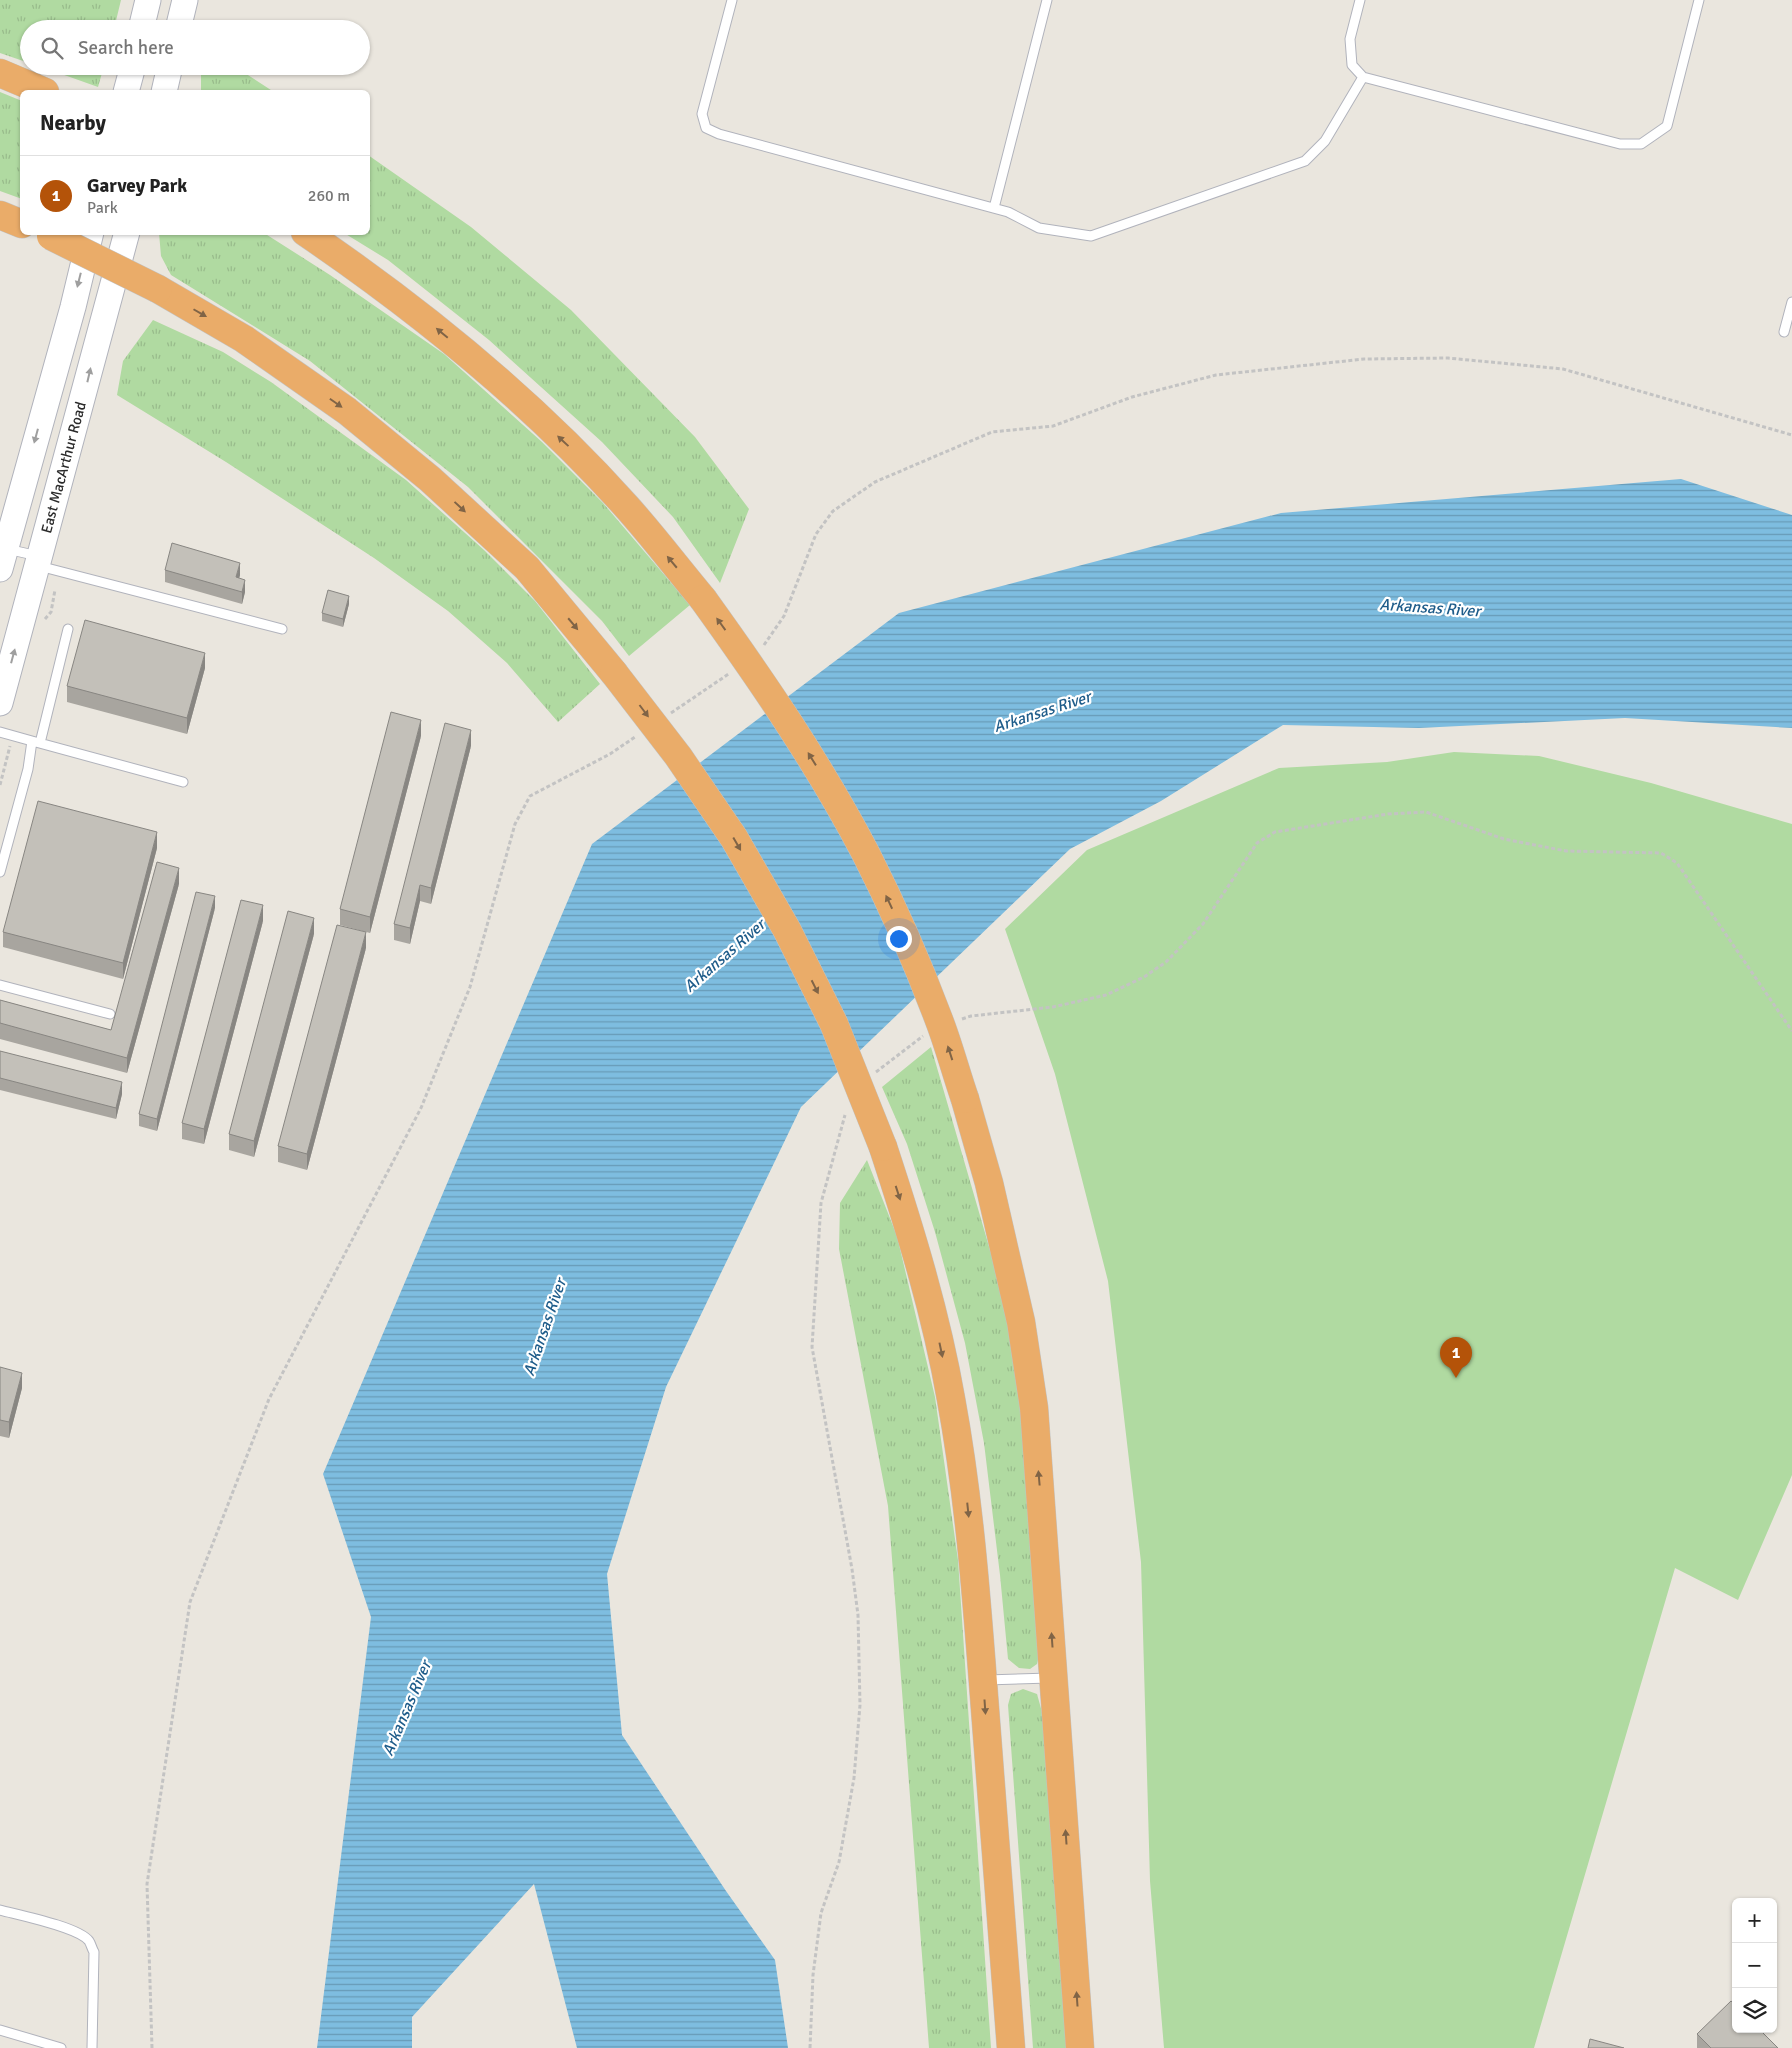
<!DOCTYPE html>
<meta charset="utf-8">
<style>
body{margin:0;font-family:Signika,sans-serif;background:#f6f6f6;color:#222}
.controls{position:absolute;right:15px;bottom:15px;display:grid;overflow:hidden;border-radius:8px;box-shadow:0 1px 4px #0004}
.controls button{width:45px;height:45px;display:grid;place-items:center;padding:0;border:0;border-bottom:1px solid #e0e0e0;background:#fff;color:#222;font:25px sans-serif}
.you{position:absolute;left:898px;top:938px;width:18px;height:18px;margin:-12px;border:4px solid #fff;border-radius:50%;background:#1a73e8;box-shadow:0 0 0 8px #1a73e833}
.badge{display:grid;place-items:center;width:32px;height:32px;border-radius:50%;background:#b45309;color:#fff;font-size:16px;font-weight:700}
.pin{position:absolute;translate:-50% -41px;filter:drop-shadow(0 1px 2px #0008)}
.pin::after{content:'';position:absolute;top:26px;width:18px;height:15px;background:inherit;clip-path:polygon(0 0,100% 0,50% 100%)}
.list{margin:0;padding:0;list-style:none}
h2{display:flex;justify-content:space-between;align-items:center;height:65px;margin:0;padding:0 20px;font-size:21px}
h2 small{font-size:16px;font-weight:400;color:#767676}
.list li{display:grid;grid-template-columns:32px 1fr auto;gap:15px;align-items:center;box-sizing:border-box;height:80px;padding:0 20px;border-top:1px solid #e0e0e0}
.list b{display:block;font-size:19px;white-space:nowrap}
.list p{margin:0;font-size:16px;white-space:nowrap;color:#767676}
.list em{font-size:16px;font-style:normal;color:#767676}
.icon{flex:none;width:28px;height:28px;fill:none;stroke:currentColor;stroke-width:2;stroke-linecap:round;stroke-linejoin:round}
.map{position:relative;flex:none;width:1792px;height:2048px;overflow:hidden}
.search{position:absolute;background:#fff;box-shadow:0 1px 4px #0004;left:20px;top:20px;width:350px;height:55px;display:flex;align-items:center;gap:12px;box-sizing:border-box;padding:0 18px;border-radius:28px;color:#767676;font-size:19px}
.panel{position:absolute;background:#fff;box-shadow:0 1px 4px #0004;left:20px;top:90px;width:350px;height:145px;border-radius:8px}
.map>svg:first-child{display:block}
.grass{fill:url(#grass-tufts)}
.park{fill:#b0daa1}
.water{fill:url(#water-rules)}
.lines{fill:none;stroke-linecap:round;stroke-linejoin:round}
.lane-casing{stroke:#b1b3bc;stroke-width:11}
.secondary-casing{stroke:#b1b3bc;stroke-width:27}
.highway-casing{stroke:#c3c3c3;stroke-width:29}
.path{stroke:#c3c3c3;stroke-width:3;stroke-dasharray:4 2.5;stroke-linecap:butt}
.lane{stroke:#fff;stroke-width:9}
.secondary{stroke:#fff;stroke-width:25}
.highway{stroke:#eaac69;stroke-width:28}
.highway-bridge-casing{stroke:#c3c3c3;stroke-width:29;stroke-linecap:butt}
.highway-bridge{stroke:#eaac69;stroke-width:28}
.wall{fill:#a8a59f}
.shaded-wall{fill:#888682}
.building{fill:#c3c0b9;stroke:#888682}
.oneway{fill:#9f9f9f}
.oneway2{fill:#806446}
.labels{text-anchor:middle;stroke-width:4.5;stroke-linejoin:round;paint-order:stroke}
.street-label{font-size:15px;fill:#2a2a2a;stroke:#fff}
.water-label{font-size:16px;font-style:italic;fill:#1e5c8a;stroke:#fff}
</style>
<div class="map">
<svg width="1792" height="2048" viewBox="0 0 1792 2048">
<defs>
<pattern id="grass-tufts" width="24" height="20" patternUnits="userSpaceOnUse" patternTransform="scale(1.25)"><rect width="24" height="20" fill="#b0daa1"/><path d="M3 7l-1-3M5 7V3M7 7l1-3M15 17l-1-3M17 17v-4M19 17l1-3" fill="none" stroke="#98bb8b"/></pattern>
<pattern id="water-rules" width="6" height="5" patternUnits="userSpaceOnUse" patternTransform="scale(1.25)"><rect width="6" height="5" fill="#7ebde0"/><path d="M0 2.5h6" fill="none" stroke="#679ab6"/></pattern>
</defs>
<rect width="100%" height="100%" fill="#eae6de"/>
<path class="grass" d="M0 0H121L114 29H29V63L0 53Z
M39 66H104L98 87Z
M201 66H234L274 92H201Z
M0 92 22 101V199L0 191Z
M368 155 471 227 571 310 695 437 749 509 720 583 673 517 602 442 489 340 388 260 344 233 368 232Z
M159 233H264L330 275 444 354 542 442 603 503 690 605 629 656 602 621 468 487 310 361 171 275 161 256Z
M153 320 223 352 271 382 406 480 484 550 535 601 600 684 558 722 507 663 448 611 374 558 226 462 117 395 123 361Z
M931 1047 999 1281 1019 1381 1040 1651 1037 1664 1030 1669 1019 1668 1008 1659 1000 1575 984 1443 965 1343 935 1232 907 1144 882 1087Z
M867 1160 897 1236 935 1397 958 1560 991 2048H929L888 1506 839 1249 840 1203Z
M1023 1689 1037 1694 1042 1712 1067 2048H1033L1008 1705 1011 1694Z"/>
<path class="park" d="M1454 752 1539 756 1651 783 1792 824V1475L1738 1600 1675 1568 1534 2048H1164L1150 1881 1141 1562 1108 1281 1055 1074 1005 929 1087 850 1279 768 1387 762Z"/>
<path class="water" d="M1681 479 1792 515V728L1625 718 1419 728 1283 725 1161 801 1070 849 801 1107 666 1387 607 1574 622 1735 726 1891 775 1960 788 2048H577L534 1884 412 2017V2048H317L371 1617 323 1474 592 844 899 613 1281 513Z"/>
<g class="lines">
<g class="lane-casing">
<path id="lane" d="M732 0 702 114 706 128 719 134 1008 212 1039 228 1091 236 1305 161 1325 141 1363 77
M1360 0 1350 39 1352 65 1363 77 1620 144H1641L1667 126 1699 0
M994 208 1047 0
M1784 332 1792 302
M7 549 38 556
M39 566 282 629
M0 732 32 741 28 769 0 872
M32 741 183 782
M40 743 68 629
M0 985 110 1014
M986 1680 1050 1678
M0 1910C19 1915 79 1927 89 1941 91 1944 92 1949 94 1952L92 2048
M0 2030 61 2048"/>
</g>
<g class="secondary-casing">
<g id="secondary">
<path d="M141 29 148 0"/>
<path d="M178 29 185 0"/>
<path d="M126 92 133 66"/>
<path d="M164 92 170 66"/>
<path d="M0 569 73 307 91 232"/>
<path id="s1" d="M0 703 127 232"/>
</g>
</g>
<g class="highway-casing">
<path id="highway" d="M0 73 45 92
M0 215 22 224
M305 232C421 311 532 401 626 506 653 536 677 568 703 599
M158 289 244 339 347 411 430 479 527 568 614 673
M965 1099 989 1183 1021 1322 1034 1408 1080 2048
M883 1147C910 1229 936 1313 951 1399 970 1502 977 1605 985 1709 994 1822 1002 1935 1011 2048"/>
</g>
<path class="path" d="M45 619 51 612 55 590
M764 645 784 616 816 534 833 511 875 482 992 432 1053 426 1132 397 1216 375 1364 359 1448 358 1563 369 1792 435
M671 713 730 673
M0 785 10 746
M962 1019 971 1016 1053 1007 1106 995 1144 977 1166 962 1203 924 1257 843 1275 832 1388 814 1426 812 1504 839 1566 851 1661 853 1677 863 1792 1031
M876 1072 923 1036
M152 2048 147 1884 190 1602 269 1399 421 1108 470 987 515 824 530 796 610 754 635 737
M810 2048 813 1975 821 1913 839 1862 854 1778 860 1705 858 1615 852 1569 812 1347 821 1203 845 1115"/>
<use href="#lane" class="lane"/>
<use href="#secondary" class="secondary"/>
<use href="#highway" class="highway"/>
<g class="highway-bridge-casing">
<path id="highway-bridge" d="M51 236 158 289
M703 599C762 681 819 764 866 854 893 907 918 964 939 1020 949 1046 956 1073 965 1099
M614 673 678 756 734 838 787 930 834 1024 883 1147"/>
</g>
<use href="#highway-bridge" class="highway-bridge"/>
</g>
<path class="wall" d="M165 570 240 575 239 578 245 592 242 604 165 582Z
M349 604 343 627 322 621V613Z
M205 668 187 734 67 702V686Z
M421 736 370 933 340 925V909Z
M471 746 431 904 420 901 410 944 394 940V924Z
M157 848 123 979 3 947V932Z
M179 884 127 1073 0 1039V1000L111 1030Z
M215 908 157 1131 139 1126V1114Z
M263 921 204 1144 182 1139V1123Z
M314 934 254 1157 229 1150V1134Z
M366 948 307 1170 278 1162V1146Z
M0 1051 122 1094 116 1119 0 1090Z
M0 1367 22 1388 9 1438 0 1436Z
M1697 2034 1777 2048H1778H1697Z"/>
<path class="shaded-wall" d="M240 563V575L236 589V577Z
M245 580V592L242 604V592Z
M349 596V604L343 627V619Z
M205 653V668L187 734V718Z
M421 720V736L370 933V917Z
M471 730V746L431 904V888Z
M157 832V848L123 979V963Z
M179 868V884L127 1073V1058Z
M420 885V901L410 944V928Z
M215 896V908L157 1131V1119Z
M263 905V921L204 1144V1129Z
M314 918V934L254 1157V1141Z
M366 932V948L307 1170V1154Z
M122 1082V1094L116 1119V1108Z
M22 1373V1388L9 1438V1422Z"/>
<path class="building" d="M172 543 240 563 236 577 245 580 242 592 165 570Z
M328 590 349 596 343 619 322 613Z
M85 620 205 653 187 718 67 686Z
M391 712 421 720 370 917 340 909Z
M445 723 471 730 431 888 420 885 410 928 394 924Z
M38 801 157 832 123 963 3 932Z
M157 862 179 868 127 1058 0 1023V1000L111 1030Z
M196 892 215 896 157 1119 139 1114Z
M241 900 263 905 204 1129 182 1123Z
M288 911 314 918 254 1141 229 1134Z
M337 925 366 932 307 1154 278 1146Z
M0 1051 122 1082 116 1108 0 1078Z
M0 1367 22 1373 9 1422 0 1420Z
M1731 2001 1736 2005V2029H1759L1778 2048H1711L1697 2034Z
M1590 2039 1624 2048H1588Z"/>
<defs><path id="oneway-solid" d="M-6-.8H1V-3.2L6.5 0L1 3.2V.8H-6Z" transform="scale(1.25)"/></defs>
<g class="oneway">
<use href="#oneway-solid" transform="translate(79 280) rotate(104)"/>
<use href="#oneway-solid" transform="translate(89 375) rotate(-77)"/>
<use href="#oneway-solid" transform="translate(36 436) rotate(105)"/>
<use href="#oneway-solid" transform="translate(13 656) rotate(-75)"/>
</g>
<g class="oneway2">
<use href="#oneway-solid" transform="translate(200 313) rotate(30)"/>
<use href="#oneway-solid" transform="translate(442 333) rotate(-140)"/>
<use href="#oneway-solid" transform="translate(336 403) rotate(35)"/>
<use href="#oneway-solid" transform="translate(563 441) rotate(-137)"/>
<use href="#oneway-solid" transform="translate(460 507) rotate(43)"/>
<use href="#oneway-solid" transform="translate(672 562) rotate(-130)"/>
<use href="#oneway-solid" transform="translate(573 624) rotate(50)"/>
<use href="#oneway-solid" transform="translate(721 624) rotate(-126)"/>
<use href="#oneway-solid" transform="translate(644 711) rotate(53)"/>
<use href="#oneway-solid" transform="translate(812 759) rotate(-122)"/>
<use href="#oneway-solid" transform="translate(737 844) rotate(60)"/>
<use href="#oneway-solid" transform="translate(889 902) rotate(-115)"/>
<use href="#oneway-solid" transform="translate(815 987) rotate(63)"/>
<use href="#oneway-solid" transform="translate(950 1053) rotate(-108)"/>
<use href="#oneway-solid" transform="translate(898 1193) rotate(72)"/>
<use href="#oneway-solid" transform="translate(941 1350) rotate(78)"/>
<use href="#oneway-solid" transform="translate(1039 1478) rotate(-95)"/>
<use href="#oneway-solid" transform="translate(968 1510) rotate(84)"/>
<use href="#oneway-solid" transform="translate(1052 1640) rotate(-94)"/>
<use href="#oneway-solid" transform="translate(985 1707) rotate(86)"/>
<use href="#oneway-solid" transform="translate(1066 1837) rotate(-94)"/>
<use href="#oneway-solid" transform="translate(1077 1999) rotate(-94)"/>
</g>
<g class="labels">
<g class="street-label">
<text dy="5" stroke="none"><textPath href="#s1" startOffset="244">East MacArthur Road</textPath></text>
</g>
<g class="water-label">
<text transform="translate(1430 607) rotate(4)" y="6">Arkansas River</text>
<text transform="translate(1042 711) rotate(-18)" y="6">Arkansas River</text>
<text transform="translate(724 955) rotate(-41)" y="6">Arkansas River</text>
<text transform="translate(544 1327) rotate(-71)" y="6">Arkansas River</text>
<text transform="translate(406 1708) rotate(-67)" y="6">Arkansas River</text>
</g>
</g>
</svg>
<div class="controls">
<button>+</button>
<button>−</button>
<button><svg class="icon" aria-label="layers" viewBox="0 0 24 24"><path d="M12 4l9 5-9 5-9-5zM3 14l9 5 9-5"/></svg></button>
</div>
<div class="you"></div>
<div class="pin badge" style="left:1456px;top:1378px">1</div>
<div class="search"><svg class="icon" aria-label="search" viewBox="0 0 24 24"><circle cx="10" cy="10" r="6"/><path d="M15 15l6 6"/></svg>Search here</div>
<section class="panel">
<h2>Nearby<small></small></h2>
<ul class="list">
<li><span class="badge">1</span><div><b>Garvey Park</b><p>Park</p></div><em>260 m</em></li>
</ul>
</section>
</div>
